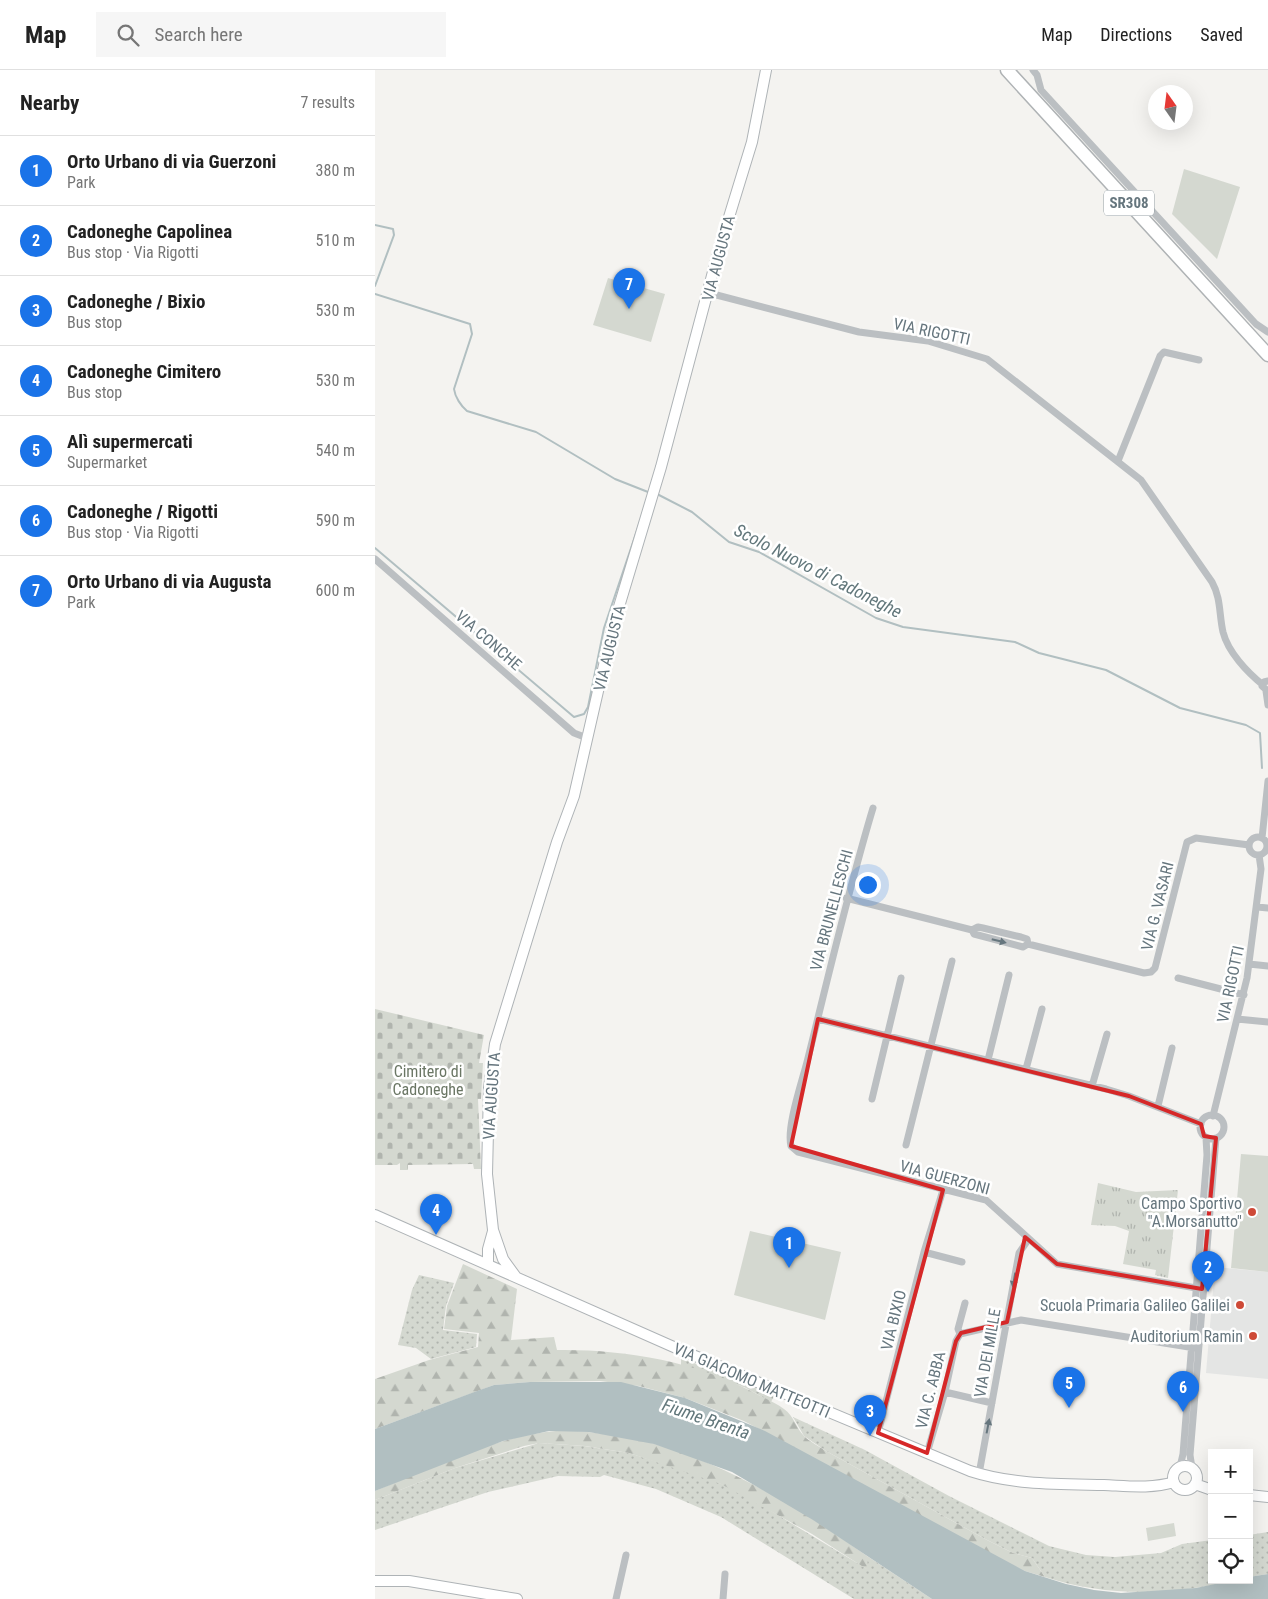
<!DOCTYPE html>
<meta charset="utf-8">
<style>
body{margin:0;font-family:"Roboto Condensed",sans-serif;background:#f6f6f6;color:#222}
.controls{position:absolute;right:15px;bottom:15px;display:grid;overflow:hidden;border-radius:0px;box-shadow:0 5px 20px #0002}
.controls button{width:45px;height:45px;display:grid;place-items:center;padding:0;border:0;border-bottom:1px solid #e0e0e0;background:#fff;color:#222;font:25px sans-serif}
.compass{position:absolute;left:773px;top:15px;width:45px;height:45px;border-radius:50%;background:#fff;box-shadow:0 5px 20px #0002;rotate:346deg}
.you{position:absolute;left:492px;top:814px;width:18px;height:18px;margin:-12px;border:4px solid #fff;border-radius:50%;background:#1a73e8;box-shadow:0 0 0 8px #1a73e833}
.badge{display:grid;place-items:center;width:32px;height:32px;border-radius:50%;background:#1a73e8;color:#fff;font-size:16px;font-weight:700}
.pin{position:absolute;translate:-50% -41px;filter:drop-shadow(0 1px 2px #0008)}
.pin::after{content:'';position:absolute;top:26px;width:18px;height:15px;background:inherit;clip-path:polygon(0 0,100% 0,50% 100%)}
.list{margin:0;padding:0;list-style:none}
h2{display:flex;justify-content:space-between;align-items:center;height:65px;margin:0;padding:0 20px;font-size:21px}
h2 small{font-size:16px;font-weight:400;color:#767676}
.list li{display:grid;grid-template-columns:32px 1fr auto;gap:15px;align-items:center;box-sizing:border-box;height:70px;padding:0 20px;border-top:1px solid #e0e0e0}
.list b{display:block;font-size:19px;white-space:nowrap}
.list p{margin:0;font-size:16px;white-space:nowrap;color:#767676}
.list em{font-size:16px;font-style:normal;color:#767676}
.icon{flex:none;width:28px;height:28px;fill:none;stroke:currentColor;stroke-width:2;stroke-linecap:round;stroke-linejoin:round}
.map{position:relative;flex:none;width:893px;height:1529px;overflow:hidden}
header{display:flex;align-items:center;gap:30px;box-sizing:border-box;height:70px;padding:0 25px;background:#fff;border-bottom:1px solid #e0e0e0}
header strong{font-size:24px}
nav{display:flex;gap:28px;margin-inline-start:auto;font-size:18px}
.search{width:350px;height:45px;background:#f6f6f6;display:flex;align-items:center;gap:12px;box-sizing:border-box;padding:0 18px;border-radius:0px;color:#767676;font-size:19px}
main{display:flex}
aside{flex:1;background:#fff}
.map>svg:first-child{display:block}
.built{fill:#e4e5e4}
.grass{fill:url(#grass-dots)}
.forest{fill:url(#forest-firs)}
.cemetery{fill:url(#cemetery-stones)}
.park{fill:url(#park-tufts)}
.garden{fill:#d4d8d0}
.water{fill:#b1bfc1}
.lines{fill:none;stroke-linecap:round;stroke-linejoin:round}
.stream{stroke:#b1bfc1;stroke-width:2}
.secondary-casing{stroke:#aeb3b6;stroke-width:12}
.highway-casing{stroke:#afb3b5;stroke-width:15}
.street{stroke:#bbbfc2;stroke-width:7}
.secondary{stroke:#fff;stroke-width:10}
.highway{stroke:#fff;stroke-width:12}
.oneway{fill:#66767e}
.marked{fill:none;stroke:#d62828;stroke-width:4;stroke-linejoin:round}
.poi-dot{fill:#ce4a37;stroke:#fff;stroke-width:2}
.labels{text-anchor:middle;stroke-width:5;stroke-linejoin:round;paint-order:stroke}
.shield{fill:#fff;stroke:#949fa5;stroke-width:1}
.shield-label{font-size:15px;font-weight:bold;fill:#66767e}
.street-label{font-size:16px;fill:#66767e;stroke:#fff}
.park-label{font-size:16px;fill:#6a7664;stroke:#fff}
.poi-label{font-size:16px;fill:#66767e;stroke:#fff;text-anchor:end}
.water-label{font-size:18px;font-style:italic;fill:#62777b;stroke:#fff}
</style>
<header>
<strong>Map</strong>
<div class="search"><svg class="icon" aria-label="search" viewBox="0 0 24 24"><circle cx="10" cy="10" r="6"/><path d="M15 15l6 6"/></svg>Search here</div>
<nav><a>Map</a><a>Directions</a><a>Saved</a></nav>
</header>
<main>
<aside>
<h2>Nearby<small>7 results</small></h2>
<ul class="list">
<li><span class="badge">1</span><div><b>Orto Urbano di via Guerzoni</b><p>Park</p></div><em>380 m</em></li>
<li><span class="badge">2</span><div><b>Cadoneghe Capolinea</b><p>Bus stop · Via Rigotti</p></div><em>510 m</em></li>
<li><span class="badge">3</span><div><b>Cadoneghe / Bixio</b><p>Bus stop</p></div><em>530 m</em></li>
<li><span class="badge">4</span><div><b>Cadoneghe Cimitero</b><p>Bus stop</p></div><em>530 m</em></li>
<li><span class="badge">5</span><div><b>Alì supermercati</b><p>Supermarket</p></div><em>540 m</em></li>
<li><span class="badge">6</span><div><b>Cadoneghe / Rigotti</b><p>Bus stop · Via Rigotti</p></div><em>590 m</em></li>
<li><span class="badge">7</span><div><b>Orto Urbano di via Augusta</b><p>Park</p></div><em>600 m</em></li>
</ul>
</aside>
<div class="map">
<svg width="893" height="1529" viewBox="0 0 893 1529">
<defs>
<pattern id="grass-dots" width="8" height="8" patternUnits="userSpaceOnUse" patternTransform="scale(1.25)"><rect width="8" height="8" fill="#d4d8d0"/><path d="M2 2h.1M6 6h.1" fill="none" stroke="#b0b4ae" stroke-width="1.8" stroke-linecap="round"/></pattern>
<pattern id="forest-firs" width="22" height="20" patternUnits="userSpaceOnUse" patternTransform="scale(1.25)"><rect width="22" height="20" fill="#d4d8d0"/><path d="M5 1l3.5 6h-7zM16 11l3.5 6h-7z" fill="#b0b4ae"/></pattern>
<pattern id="cemetery-stones" width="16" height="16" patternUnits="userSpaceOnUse" patternTransform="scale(1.25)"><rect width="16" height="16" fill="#d4d8d0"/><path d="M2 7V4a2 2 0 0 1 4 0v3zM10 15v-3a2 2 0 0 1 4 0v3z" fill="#b0b4ae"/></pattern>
<pattern id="park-tufts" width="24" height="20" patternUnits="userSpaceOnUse" patternTransform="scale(1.25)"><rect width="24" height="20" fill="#d4d8d0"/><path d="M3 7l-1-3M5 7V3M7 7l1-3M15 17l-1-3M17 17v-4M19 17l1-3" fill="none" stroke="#b0b4ae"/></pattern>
</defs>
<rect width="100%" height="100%" fill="#f4f3f0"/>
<path class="built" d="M840 1197 893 1202V1309L831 1303Z"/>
<path class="grass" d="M44 1205 79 1213 71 1236 68 1260 102 1264 101 1277 56 1289 41 1278 23 1275 37 1220Z
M306 1288 400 1324 396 1332 369 1317 306 1296Z
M418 1347 490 1380 574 1426 674 1476 711 1485 740 1487 786 1483 807 1474 837 1470V1510H859C797 1526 731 1527 670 1507L657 1488 638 1483 612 1470 451 1381 429 1366Z
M164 1373 209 1376 254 1383 330 1407 363 1421 492 1499V1486L557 1529H479L346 1447 281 1419 229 1405 225 1407 183 1406 113 1422 0 1460V1430L80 1398Z
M893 1462V1504L874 1507V1465Z"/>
<path class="forest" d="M88 1194 142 1219 136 1270 179 1267 182 1280C247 1279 320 1291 378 1322 388 1328 400 1332 409 1339 419 1346 421 1358 429 1366 435 1372 444 1376 451 1381L612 1470 638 1483 657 1488 670 1507 650 1501 623 1488 369 1351 310 1328 264 1316 225 1311 155 1312 119 1315 0 1359V1309L54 1290 103 1277 104 1263 69 1259 72 1236Z
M194 1360C222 1363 253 1366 280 1374 358 1397 427 1440 492 1486L493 1500 437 1464 346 1414 254 1383 210 1376 164 1373 149 1376 80 1398 0 1430V1421C63 1395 125 1363 194 1360Z"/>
<path class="cemetery" d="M0 939 109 965 104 993H108L106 1029H103L106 1099H99L98 1094 33 1095V1100H25V1093L22 1095H0Z"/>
<path class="park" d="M723 1113 761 1122 803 1120 793 1208 780 1205 781 1200 748 1194 754 1161 740 1156 716 1155Z"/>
<path class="garden" d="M809 99 865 117 842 189 797 144Z
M233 208 290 224 276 272 218 255Z
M866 1084 893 1086V1202L856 1198Z
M375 1161 466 1182 450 1250 359 1225Z
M799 1453 801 1466 773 1471 771 1458Z"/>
<path class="water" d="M155 1312H246L310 1328 390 1361 650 1501 691 1514 719 1520 746 1523 821 1518 859 1510H874V1507L893 1504V1529H557L438 1450 357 1402 279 1374 214 1362 174 1361 128 1371 0 1421V1359L102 1321 119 1315Z"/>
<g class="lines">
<path class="stream" d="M0 155 18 159 19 165 0 216
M0 224 95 254 97 264 79 319C80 327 86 336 92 341L161 362 240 409 273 422
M282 424 317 442 354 472 384 482 501 548 528 557 640 572 664 583 731 600 805 638 871 655 885 663 887 698
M0 478 199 647 209 644 213 637 229 558 275 422"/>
<g class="secondary-casing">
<path id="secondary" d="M0 1145 301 1278 595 1401C638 1415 684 1414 729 1415 753 1416 776 1419 799 1412
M113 1195V1179L118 1161
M141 1207 128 1189 118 1160 112 1104 114 1018 120 974 182 772 199 726 237 560 286 397 343 183 377 72 391 0
M798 1408a12 12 0 1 1 24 0a12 12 0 1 1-24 0Z
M820 1414 837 1420
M874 1425 893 1427
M0 1511H34L142 1529"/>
</g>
<g class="highway-casing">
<path id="highway" d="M632 0 893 285"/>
</g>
<path class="street" d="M658 0 662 5 666 20 881 254 893 262
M334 223 484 262 553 271 612 289 766 410 837 512C846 528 844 544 848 562 853 582 872 602 888 615
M743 391 785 286 789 282 824 290
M0 489 199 663 212 668
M893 611 889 612 887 616 893 621
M891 621 893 635
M498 738C473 821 454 904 433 988 428 1009 411 1057 416 1076L423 1082 611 1130 682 1194 827 1219
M874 776a9 9 0 1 1 18 0a9 9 0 1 1-18 0Z
M887 768 893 711
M471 828 597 860 599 864 648 877 653 874
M882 837 893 838
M597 860 603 857 608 858 646 867 652 869 653 874 769 903 776 902 780 898 812 772 821 768 874 775
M874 894 893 896
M803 908 869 925
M443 949 731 1019 754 1026 826 1054
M862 949 893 952
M613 990 634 905
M651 999 667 939
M717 1016 732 964
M497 1029 526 908
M783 1036 797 978
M825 1057a12 12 0 1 1 24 0a12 12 0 1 1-24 0Z
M838 1046 872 908 886 799 884 785
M531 1075 577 891
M549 1182 568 1120
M585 1264 646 1250 820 1278
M585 1264 583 1259 590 1233
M570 1322 617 1333
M503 1363 549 1182 587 1192
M552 1383 570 1322 581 1271 585 1264
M805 1397 808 1384 832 1085 831 1068
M817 1398 815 1385 841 1068
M604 1404 644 1183 653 1170
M241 1529 251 1485
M348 1529 350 1504"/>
<use href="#secondary" class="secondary"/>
<use href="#highway" class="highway"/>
</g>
<defs><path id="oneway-solid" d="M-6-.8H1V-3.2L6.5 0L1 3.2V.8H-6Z" transform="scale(1.25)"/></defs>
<g class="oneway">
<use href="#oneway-solid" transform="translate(624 871) rotate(14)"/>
<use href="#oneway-solid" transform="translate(639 1210) rotate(100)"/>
<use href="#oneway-solid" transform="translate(613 1356) rotate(-79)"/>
</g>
<path class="marked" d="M443 949 754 1026 826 1054 829 1066 841 1068 827 1219 682 1194 650 1167 632 1252 586 1263 581 1271 552 1383 503 1363 568 1120 416 1076Z"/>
<g class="poi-dot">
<circle cx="877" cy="1142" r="5"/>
<circle cx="865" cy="1235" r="5"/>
<circle cx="878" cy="1266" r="5"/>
</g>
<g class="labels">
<rect class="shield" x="729" y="120.5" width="50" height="25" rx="4"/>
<g class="shield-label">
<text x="754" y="138">SR308</text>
</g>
<g class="street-label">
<text transform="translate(343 188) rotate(-75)" y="6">VIA AUGUSTA</text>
<text transform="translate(557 261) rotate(12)" y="6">VIA RIGOTTI</text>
<text transform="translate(114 570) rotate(41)" y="6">VIA CONCHE</text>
<text transform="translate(234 578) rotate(-76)" y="6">VIA AUGUSTA</text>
<text transform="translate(782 836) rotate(-76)" y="6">VIA G. VASARI</text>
<text transform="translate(456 840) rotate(-75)" y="6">VIA BRUNELLESCHI</text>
<text transform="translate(855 914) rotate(-78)" y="6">VIA RIGOTTI</text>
<text transform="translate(116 1026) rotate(-86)" y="6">VIA AUGUSTA</text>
<text transform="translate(570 1107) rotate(15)" y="6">VIA GUERZONI</text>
<text transform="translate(518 1250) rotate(-76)" y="6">VIA BIXIO</text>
<text transform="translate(612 1283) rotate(-80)" y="6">VIA DEI MILLE</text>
<text transform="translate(377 1310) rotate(23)" y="6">VIA GIACOMO MATTEOTTI</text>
<text transform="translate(555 1320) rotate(-76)" y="6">VIA C. ABBA</text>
</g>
<g class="park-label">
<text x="53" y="1007">Cimitero di<tspan x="53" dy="18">Cadoneghe</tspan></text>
</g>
<g class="poi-label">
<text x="867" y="1139">Campo Sportivo<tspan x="867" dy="18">"A.Morsanutto"</tspan></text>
<text x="855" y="1241">Scuola Primaria Galileo Galilei</text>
<text x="868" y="1272">Auditorium Ramin</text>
</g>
<g class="water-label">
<text transform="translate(443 501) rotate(27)" y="6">Scolo Nuovo di Cadoneghe</text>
<text transform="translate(331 1349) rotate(19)" y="6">Fiume Brenta</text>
</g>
</g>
</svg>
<div class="controls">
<button>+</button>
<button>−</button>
<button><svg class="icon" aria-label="locate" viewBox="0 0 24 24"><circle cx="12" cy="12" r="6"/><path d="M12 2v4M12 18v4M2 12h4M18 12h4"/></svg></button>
</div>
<svg class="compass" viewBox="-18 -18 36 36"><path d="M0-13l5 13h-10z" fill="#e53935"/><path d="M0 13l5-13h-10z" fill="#767676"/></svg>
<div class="you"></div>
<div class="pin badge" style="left:414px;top:1198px">1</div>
<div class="pin badge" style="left:833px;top:1222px">2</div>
<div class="pin badge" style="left:495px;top:1366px">3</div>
<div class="pin badge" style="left:61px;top:1165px">4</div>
<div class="pin badge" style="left:694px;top:1338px">5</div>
<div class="pin badge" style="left:808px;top:1342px">6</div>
<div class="pin badge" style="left:254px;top:239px">7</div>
</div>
</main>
